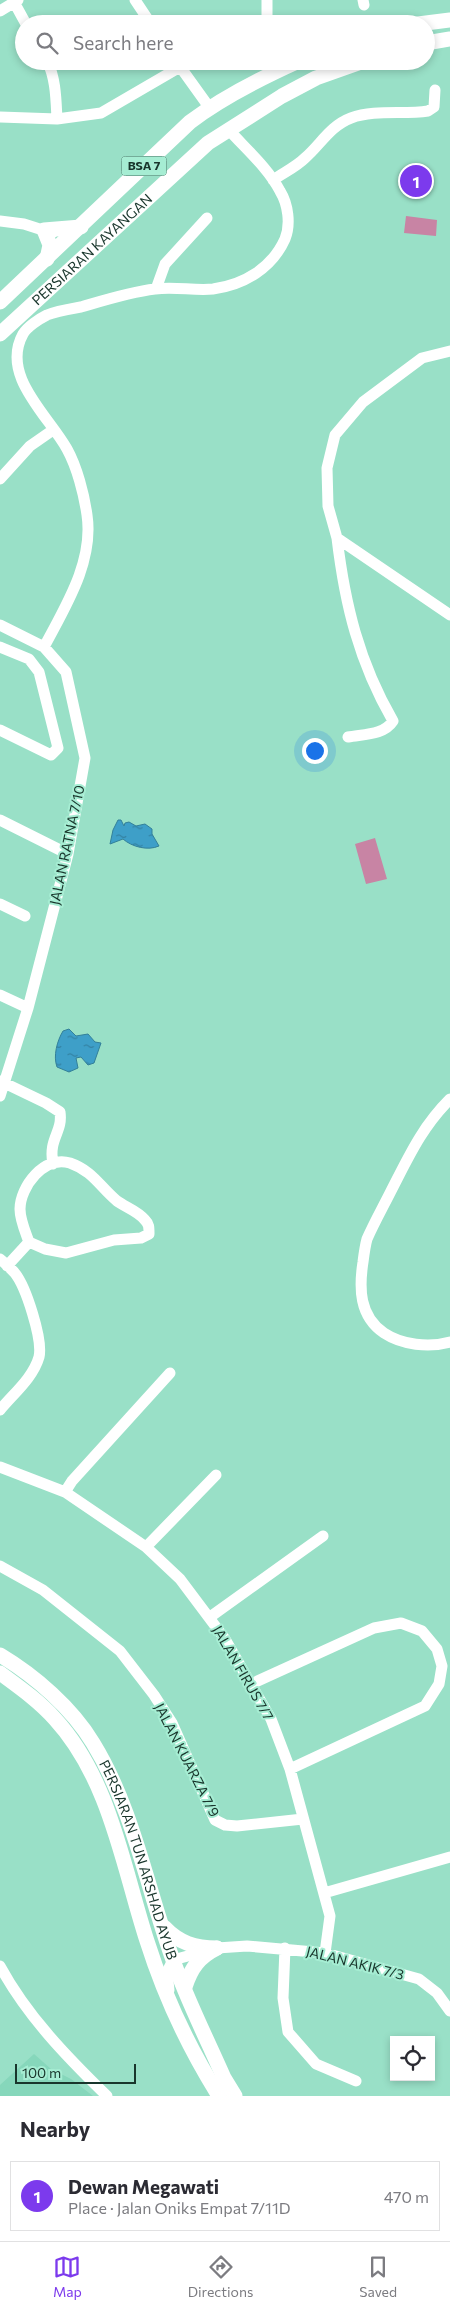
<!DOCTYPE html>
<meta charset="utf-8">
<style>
body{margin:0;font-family:Commissioner,sans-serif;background:#f7f7f7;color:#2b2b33}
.controls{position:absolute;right:15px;bottom:15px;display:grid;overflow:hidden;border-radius:0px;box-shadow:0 2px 8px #0003}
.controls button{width:45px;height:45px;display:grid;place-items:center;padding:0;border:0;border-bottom:1px solid #e1e1e2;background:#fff;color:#2b2b33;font:25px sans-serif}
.scale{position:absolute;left:15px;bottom:12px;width:121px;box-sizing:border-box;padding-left:5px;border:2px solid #19362c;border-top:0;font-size:14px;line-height:18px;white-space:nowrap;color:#19362c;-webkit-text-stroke:4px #a6edd3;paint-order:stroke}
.you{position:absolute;left:314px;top:750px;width:18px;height:18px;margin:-12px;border:4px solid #fff;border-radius:50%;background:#1a73e8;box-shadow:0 0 0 8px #1a73e833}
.badge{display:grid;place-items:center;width:32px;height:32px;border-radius:50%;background:#7c3aed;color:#fff;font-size:16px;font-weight:700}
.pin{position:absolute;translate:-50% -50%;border:2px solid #fff;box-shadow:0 1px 5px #0006}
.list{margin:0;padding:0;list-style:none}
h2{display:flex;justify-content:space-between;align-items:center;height:65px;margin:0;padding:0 20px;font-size:21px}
h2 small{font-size:16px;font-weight:400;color:#7c7c81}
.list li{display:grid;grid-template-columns:32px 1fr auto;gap:15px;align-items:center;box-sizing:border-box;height:70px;margin:0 10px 10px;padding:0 10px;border:1px solid #e1e1e2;border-radius:0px}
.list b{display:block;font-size:19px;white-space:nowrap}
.list p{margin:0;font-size:16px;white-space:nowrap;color:#7c7c81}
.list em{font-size:16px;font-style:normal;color:#7c7c81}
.icon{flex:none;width:28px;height:28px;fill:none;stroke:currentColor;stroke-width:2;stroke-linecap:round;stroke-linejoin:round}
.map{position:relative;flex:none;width:450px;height:2096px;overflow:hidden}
.search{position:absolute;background:#fff;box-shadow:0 2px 8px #0003;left:15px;right:15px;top:15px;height:55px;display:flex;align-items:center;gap:12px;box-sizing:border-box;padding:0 18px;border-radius:28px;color:#7c7c81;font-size:19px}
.sheet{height:145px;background:#fff}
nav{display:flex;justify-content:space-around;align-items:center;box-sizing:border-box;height:70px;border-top:1px solid #e1e1e2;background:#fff;font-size:14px;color:#7c7c81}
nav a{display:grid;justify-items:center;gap:2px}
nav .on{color:#7c3aed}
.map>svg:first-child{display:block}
.built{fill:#86d7bb}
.green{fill:#c884a4}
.water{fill:url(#water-ripples);stroke:#338099}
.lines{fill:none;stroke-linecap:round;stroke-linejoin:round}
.minor{stroke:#fff;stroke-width:11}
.major{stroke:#fff;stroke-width:15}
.labels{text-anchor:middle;stroke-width:4;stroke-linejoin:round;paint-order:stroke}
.shield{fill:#a6edd3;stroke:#436d5e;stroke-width:1}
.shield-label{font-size:12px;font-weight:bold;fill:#19362c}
.street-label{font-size:14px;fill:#19362c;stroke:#a6edd3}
</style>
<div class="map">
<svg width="450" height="2096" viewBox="0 0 450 2096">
<defs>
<pattern id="water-ripples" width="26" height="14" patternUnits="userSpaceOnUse" patternTransform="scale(1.25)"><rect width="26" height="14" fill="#3e9fc8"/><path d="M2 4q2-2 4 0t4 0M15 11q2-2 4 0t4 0" fill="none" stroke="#3382a3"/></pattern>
</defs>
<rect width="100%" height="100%" fill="#99e0c7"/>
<path class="built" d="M34 2054 51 2069 71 2079 93 2096H0V2085Z"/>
<path class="green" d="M406 216 437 220 436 236 404 233Z
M375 838 387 879 366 884 355 844Z"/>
<path class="water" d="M118 820H121L124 826 125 823 129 822 136 826 145 824 152 829V834L159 846C148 851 132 847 123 839L110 844 113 830Z
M69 1029 76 1036 88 1034 95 1042 101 1043 94 1063 88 1065 81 1057 76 1058 78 1068 69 1072 57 1067C53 1056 57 1041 63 1031Z"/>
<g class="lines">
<path class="minor" d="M135 0 151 24
M267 0V24
M363 0 364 5
M14 2 26 24
M0 11 18 0
M47 61C56 78 56 101 57 119
M176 61 209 107
M0 117 57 119 101 113 180 67
M273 180C283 173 296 167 305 158 321 144 330 126 351 118 375 109 404 115 428 111L434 107 435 90
M0 221 24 224 52 233
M156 289 165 264 207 218
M450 351 422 358 363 402 335 435 327 468 328 506 337 538 450 615
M0 479 30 446 53 430
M337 538C345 605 359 662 393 721 384 735 364 734 348 737
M0 625 44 647 66 672 85 758 68 854 28 1008 0 1096
M0 647 29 659 39 672 58 748 51 755 0 730
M44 647C65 607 94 562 87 515 84 494 77 467 67 449 49 416 0 376 23 334 27 327 39 319 47 315 57 311 70 309 81 307 105 300 130 292 155 289 174 286 194 291 213 289 244 285 272 268 285 239 291 224 288 204 280 191 268 168 246 149 228 129
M0 820 68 854
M0 904 25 916
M0 995 28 1008
M0 1081 46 1103 60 1112C63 1133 48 1138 53 1164
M450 1099C422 1127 409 1156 391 1191 383 1207 374 1223 367 1239 365 1246 364 1254 363 1262 359 1288 359 1316 384 1333 402 1345 429 1348 450 1342
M0 1259C5 1263 10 1268 14 1272 26 1286 43 1340 39 1357 33 1378 13 1394 0 1410
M7 1266 29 1242 45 1249 66 1253 114 1240 141 1238 149 1234C149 1227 149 1224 145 1220 138 1211 125 1207 117 1201 100 1187 93 1171 70 1163 44 1155 20 1187 20 1209 20 1220 25 1231 29 1242
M0 1467 65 1492 146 1547 180 1579 225 1639 271 1719 290 1769 330 1916 325 1953
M65 1492 72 1481 170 1373
M146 1547 216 1475
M0 1566 43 1590 120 1651 154 1695 172 1723 215 1820 225 1825 237 1826 303 1819
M210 1617 323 1536
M251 1684 374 1628 401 1623 422 1631 437 1649 442 1666 439 1684 425 1706 290 1769
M324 1893 450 1857
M285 1948 283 1998 288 2032 316 2064 356 2081
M0 1966C27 2016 67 2057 107 2096
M169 1990 167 1972 173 1960 217 1948 247 1946 325 1953 419 1979 437 1993 450 2011"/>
<g class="major">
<path d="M418 24 450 20"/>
<path d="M426 43 450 39"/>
<path d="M47 259 50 245 44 230 81 227"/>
<path d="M0 302 190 122C223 97 261 78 299 61"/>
<path id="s1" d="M0 334 208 143 282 96 316 78 364 61"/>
<path id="s2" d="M0 1655C35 1676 72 1708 93 1743 133 1808 147 1888 173 1960 187 2000 207 2039 224 2078L235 2096"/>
<path d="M0 1673C19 1687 39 1701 55 1719 110 1779 123 1867 147 1941 164 1995 189 2048 219 2096"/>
<path d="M164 1927C179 1943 195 1948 217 1948"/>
<path d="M185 1987C191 1968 199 1957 217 1948"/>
</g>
</g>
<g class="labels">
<rect class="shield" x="121.5" y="156.5" width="45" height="19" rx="4"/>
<g class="shield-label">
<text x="144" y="170">BSA 7</text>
</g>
<g class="street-label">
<text dy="5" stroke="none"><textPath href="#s1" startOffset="125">PERSIARAN KAYANGAN</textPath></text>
<text transform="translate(67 845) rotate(-78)" y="5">JALAN RATNA 7/10</text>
<text transform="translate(243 1673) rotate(60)" y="5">JALAN FIRUS 7/7</text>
<text transform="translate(187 1760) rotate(63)" y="5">JALAN KUARZA 7/9</text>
<text dy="5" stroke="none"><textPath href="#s2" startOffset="255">PERSIARAN TUN ARSHAD AYUB</textPath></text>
<text transform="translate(355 1963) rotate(14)" y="5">JALAN AKIK 7/3</text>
</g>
</g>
</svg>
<div class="controls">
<button><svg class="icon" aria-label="locate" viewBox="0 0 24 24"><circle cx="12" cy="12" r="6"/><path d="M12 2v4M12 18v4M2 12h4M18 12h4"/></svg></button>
</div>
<div class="scale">100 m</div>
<div class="you"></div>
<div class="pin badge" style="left:416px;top:181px">1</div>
<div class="search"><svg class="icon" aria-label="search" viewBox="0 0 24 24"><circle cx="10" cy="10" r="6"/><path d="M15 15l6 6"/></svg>Search here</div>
</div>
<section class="sheet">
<h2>Nearby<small></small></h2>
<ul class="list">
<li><span class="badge">1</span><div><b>Dewan Megawati</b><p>Place · Jalan Oniks Empat 7/11D</p></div><em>470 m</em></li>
</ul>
</section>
<nav>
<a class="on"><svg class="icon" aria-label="map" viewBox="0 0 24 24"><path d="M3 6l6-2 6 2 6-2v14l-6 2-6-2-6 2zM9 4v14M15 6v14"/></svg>Map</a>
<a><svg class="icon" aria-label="directions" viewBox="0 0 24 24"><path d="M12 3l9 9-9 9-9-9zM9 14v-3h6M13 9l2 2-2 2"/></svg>Directions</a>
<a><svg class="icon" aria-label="saved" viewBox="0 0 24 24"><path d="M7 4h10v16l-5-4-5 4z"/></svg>Saved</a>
</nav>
